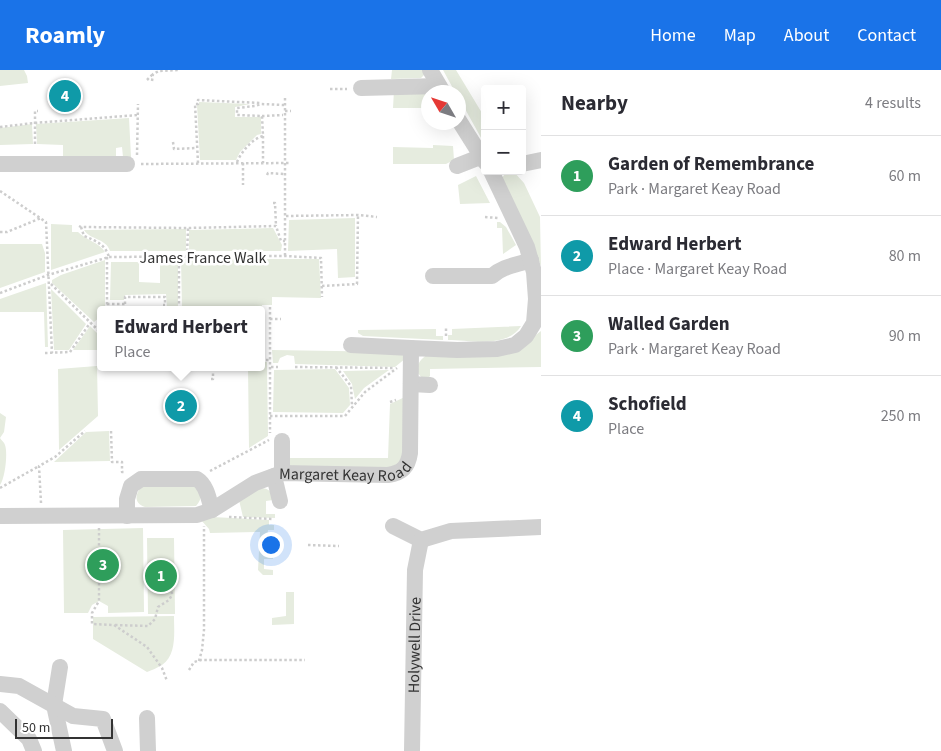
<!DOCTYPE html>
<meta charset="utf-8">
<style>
body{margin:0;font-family:"Source Sans 3",sans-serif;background:#f7f7f7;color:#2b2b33}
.controls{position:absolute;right:15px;top:15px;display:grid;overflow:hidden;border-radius:5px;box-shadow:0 5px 20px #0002}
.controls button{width:45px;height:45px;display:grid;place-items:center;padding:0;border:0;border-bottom:1px solid #e1e1e2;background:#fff;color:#2b2b33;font:25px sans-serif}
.compass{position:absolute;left:421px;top:15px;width:45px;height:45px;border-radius:50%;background:#fff;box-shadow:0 5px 20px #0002;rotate:309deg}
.scale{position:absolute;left:15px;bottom:12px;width:98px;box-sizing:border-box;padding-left:5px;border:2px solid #333;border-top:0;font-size:14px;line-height:18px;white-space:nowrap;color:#333;-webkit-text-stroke:4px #fff;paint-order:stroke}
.you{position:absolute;left:270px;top:474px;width:18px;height:18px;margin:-12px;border:4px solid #fff;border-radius:50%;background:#1a73e8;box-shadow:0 0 0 8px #1a73e833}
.badge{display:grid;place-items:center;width:32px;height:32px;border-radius:50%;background:#1a73e8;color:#fff;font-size:16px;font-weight:700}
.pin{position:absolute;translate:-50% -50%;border:2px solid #fff;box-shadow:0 1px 5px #0006}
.popup{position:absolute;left:97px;top:236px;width:168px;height:65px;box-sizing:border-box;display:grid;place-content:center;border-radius:5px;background:#fff;filter:drop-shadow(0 1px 4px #0005);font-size:16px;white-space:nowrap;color:#7c7c81}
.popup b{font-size:19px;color:#2b2b33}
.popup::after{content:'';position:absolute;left:50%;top:100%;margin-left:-10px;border:10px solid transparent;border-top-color:#fff}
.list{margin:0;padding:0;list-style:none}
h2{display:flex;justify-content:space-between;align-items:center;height:65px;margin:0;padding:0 20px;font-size:21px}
h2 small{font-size:16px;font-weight:400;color:#7c7c81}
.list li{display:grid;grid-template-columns:32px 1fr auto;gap:15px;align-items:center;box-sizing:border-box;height:80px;padding:0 20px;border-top:1px solid #e1e1e2}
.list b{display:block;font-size:19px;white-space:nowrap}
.list p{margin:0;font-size:16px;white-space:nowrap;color:#7c7c81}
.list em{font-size:16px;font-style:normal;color:#7c7c81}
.map{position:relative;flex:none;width:541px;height:681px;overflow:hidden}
header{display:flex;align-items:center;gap:30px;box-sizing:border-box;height:70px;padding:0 25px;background:#1a73e8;color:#fff}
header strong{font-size:24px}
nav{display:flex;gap:28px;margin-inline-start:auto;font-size:18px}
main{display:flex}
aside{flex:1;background:#fff}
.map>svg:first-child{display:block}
.green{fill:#e6ecdf}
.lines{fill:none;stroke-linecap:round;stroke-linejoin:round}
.path{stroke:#cdcdcd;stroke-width:2.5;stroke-dasharray:2.5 2.5;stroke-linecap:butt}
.minor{stroke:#d0d0d0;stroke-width:16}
.labels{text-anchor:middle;stroke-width:5;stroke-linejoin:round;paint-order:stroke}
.street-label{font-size:16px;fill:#333;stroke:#fff}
</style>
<header>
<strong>Roamly</strong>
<nav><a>Home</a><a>Map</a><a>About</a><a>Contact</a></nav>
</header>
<main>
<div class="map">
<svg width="541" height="681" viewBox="0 0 541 681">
<rect width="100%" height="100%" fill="#fff"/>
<path class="green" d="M0 0H24L27 6 28 13 0 16Z
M392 0H424V5L421 8 391 9Z
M443 0H456L485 48V75L459 28 458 22H455Z
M394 20H428V38H393Z
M199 32 250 34 235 37V47H261V64L257 65 240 82 236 90H200L197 35H199Z
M129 48 131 87H123L122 77 116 78V86H63V75L37 74 36 54Z
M32 54 33 74 0 75V58Z
M433 75 453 76 454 90 446 94H393V77L433 78Z
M513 101 524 113 540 147 541 196 502 108 505 104Z
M476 106 490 133 460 134 458 115Z
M355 148V207L338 208 337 179 288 181 289 150Z
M497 152H500L506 157 516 175 503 184 502 158H497Z
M51 154 72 155V162H78C86 170 100 173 105 182L51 200Z
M273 158 282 175 281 181H189V160Z
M186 159V181H110C106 168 90 170 84 160Z
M0 174H42L45 183V202L0 218Z
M171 189H178V240H164V237H167L166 224 125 225 124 230H110L111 192H139V212L160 213V192H168Z
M181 189H319L321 228 272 227V235H262V253H261V240H182Z
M105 190V240H101V246L94 252 52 213V210L61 205Z
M46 213 48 277H45L44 242H0V229Z
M51 219 86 254 69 280H54Z
M90 256 101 267V280H73Z
M521 256C507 279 470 270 448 270V265H452V259Z
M436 259V266H443V270L363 266 358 263V260Z
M541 261V297L430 299V306L427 309 422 308 417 302C417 293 421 289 428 284L533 267Z
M272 280 399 282 406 288 395 297 295 294 294 286 287 285 280 288 278 293H273Z
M261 292H267L268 366 249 378 248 297H261Z
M97 296 98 346 59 380 58 299Z
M335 299 349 318 350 335 343 343 273 342 274 300Z
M389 300 364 318 355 329 352 314 343 301Z
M409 325 405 390 396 400 285 401V388H388L390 334Z
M0 343 6 347 4 362 0 368C2 371 4 372 5 375 8 383 5 408 0 415Z
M109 361 110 391 54 392 86 362Z
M143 415H197C201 424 203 428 196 436L145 437C133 433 135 423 143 415Z
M260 418C270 418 271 422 273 430L266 431V444H275V448L243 447 239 430Z
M212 447 269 450V455H274V460H268L267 469 274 470 273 473H267L265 484 273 485V489H264V499L273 500V505H263L258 500 260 462 210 463 209 459 201 450Z
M143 458 144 542 108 543V536L99 531 92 535 88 543H64L63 460Z
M147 468H174L175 544H148Z
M286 522H294V554L272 555V548L286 546Z
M174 546C174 562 177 585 162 595 157 598 152 600 147 602L93 569V547Z"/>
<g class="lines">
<path class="path" d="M147 10 153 4
M152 11 153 4 159 1 179 0
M330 19H347
M285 28V186
M285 41H291
M262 46 283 45
M0 57 34 53 138 45
M263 66V93
M173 72 174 79 197 78
M35 74V41H38
M137 85 138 34
M237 92C242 81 252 69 263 66L262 46 237 45V38L255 36 261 34 284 35
M198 93 195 34H198V30L260 33
M243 93V115
M141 94 291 93
M267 105 268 103 284 104
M0 121 46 152 52 283
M273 133H275L276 156
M286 146 358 145 377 147
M485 147 498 148
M79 156 81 157 188 158 276 156 281 171H285
M81 157 84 166C96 171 105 174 109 187
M0 162H7L41 148
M179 186V240
M187 186 188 158
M107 187V240
M51 214 101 263
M322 216 357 214 358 145
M0 223 48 205 109 187 285 186 321 188 322 227
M107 234H125
M125 234V227H165V235H163
M270 237V363
M270 249H281
M446 266V257
M70 282 90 253
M45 283 70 282
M261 290H271
M271 297H278
M295 297 395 298
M336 297 351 316 352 336
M211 309H213V297
M390 332 396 330
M270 346H345L365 322 397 298
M111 361 112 392H122V402H124
M210 401 269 370
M0 418 39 396
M41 433 39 396 55 387 85 361
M229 447 274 449
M99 458V531L92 543V554L114 555 147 577 162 598 167 611
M308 475 339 476
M115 555 148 556 155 549 158 537 169 530 172 525 171 494 169 491 164 490
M199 591 202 580 204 560V456
M189 600 194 592 201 590H305"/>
<g class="minor">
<path d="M430 0 443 22"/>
<path d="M361 18 439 16"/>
<path d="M458 49 485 92"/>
<path d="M0 94H127"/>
<path d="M522 94 541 90"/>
<path d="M457 96 480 87"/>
<path d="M433 206H492C503 196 517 195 531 190"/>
<path d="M351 275 411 278"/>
<path d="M411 314 430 315"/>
<path d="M282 403V371"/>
<path d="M274 406 280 431"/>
<path id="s1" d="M0 446 197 445 212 440 255 413 282 403 388 405C402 403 408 397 410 383L411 278 457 280 497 279 515 275 526 266 534 253 536 229 534 202 527 177 491 101"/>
<path d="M127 446V429L131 416 141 409H197C207 415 209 430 212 440"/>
<path d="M393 456 421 470 451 461 541 457"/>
<path d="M60 597 54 635 64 681"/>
<path d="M0 614 19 616 73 646 103 649 115 681"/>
<path d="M0 641 29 669 34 681"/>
<path d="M147 648 148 681"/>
<path id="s2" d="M412 681 415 500 421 470"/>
</g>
</g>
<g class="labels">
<g class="street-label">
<text x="203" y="193">James France Walk</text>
<text dy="6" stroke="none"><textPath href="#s1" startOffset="356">Margaret Keay Road</textPath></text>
<text dy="6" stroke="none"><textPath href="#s2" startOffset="106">Holywell Drive</textPath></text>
</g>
</g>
</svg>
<div class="controls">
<button>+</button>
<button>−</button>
</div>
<svg class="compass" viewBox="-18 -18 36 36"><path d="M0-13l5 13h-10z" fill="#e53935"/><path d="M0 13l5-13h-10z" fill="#7c7c81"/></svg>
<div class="scale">50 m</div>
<div class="you"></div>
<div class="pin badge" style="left:161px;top:506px;background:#2e9e5b">1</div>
<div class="pin badge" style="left:181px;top:336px;background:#0f9aa8">2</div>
<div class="popup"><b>Edward Herbert</b>Place</div>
<div class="pin badge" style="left:103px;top:495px;background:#2e9e5b">3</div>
<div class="pin badge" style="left:65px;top:26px;background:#0f9aa8">4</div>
</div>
<aside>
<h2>Nearby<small>4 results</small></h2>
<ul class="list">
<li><span class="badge" style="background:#2e9e5b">1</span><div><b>Garden of Remembrance</b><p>Park · Margaret Keay Road</p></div><em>60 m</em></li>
<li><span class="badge" style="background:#0f9aa8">2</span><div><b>Edward Herbert</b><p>Place · Margaret Keay Road</p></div><em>80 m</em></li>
<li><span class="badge" style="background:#2e9e5b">3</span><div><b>Walled Garden</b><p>Park · Margaret Keay Road</p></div><em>90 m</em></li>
<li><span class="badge" style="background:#0f9aa8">4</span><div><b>Schofield</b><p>Place</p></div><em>250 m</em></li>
</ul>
</aside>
</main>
